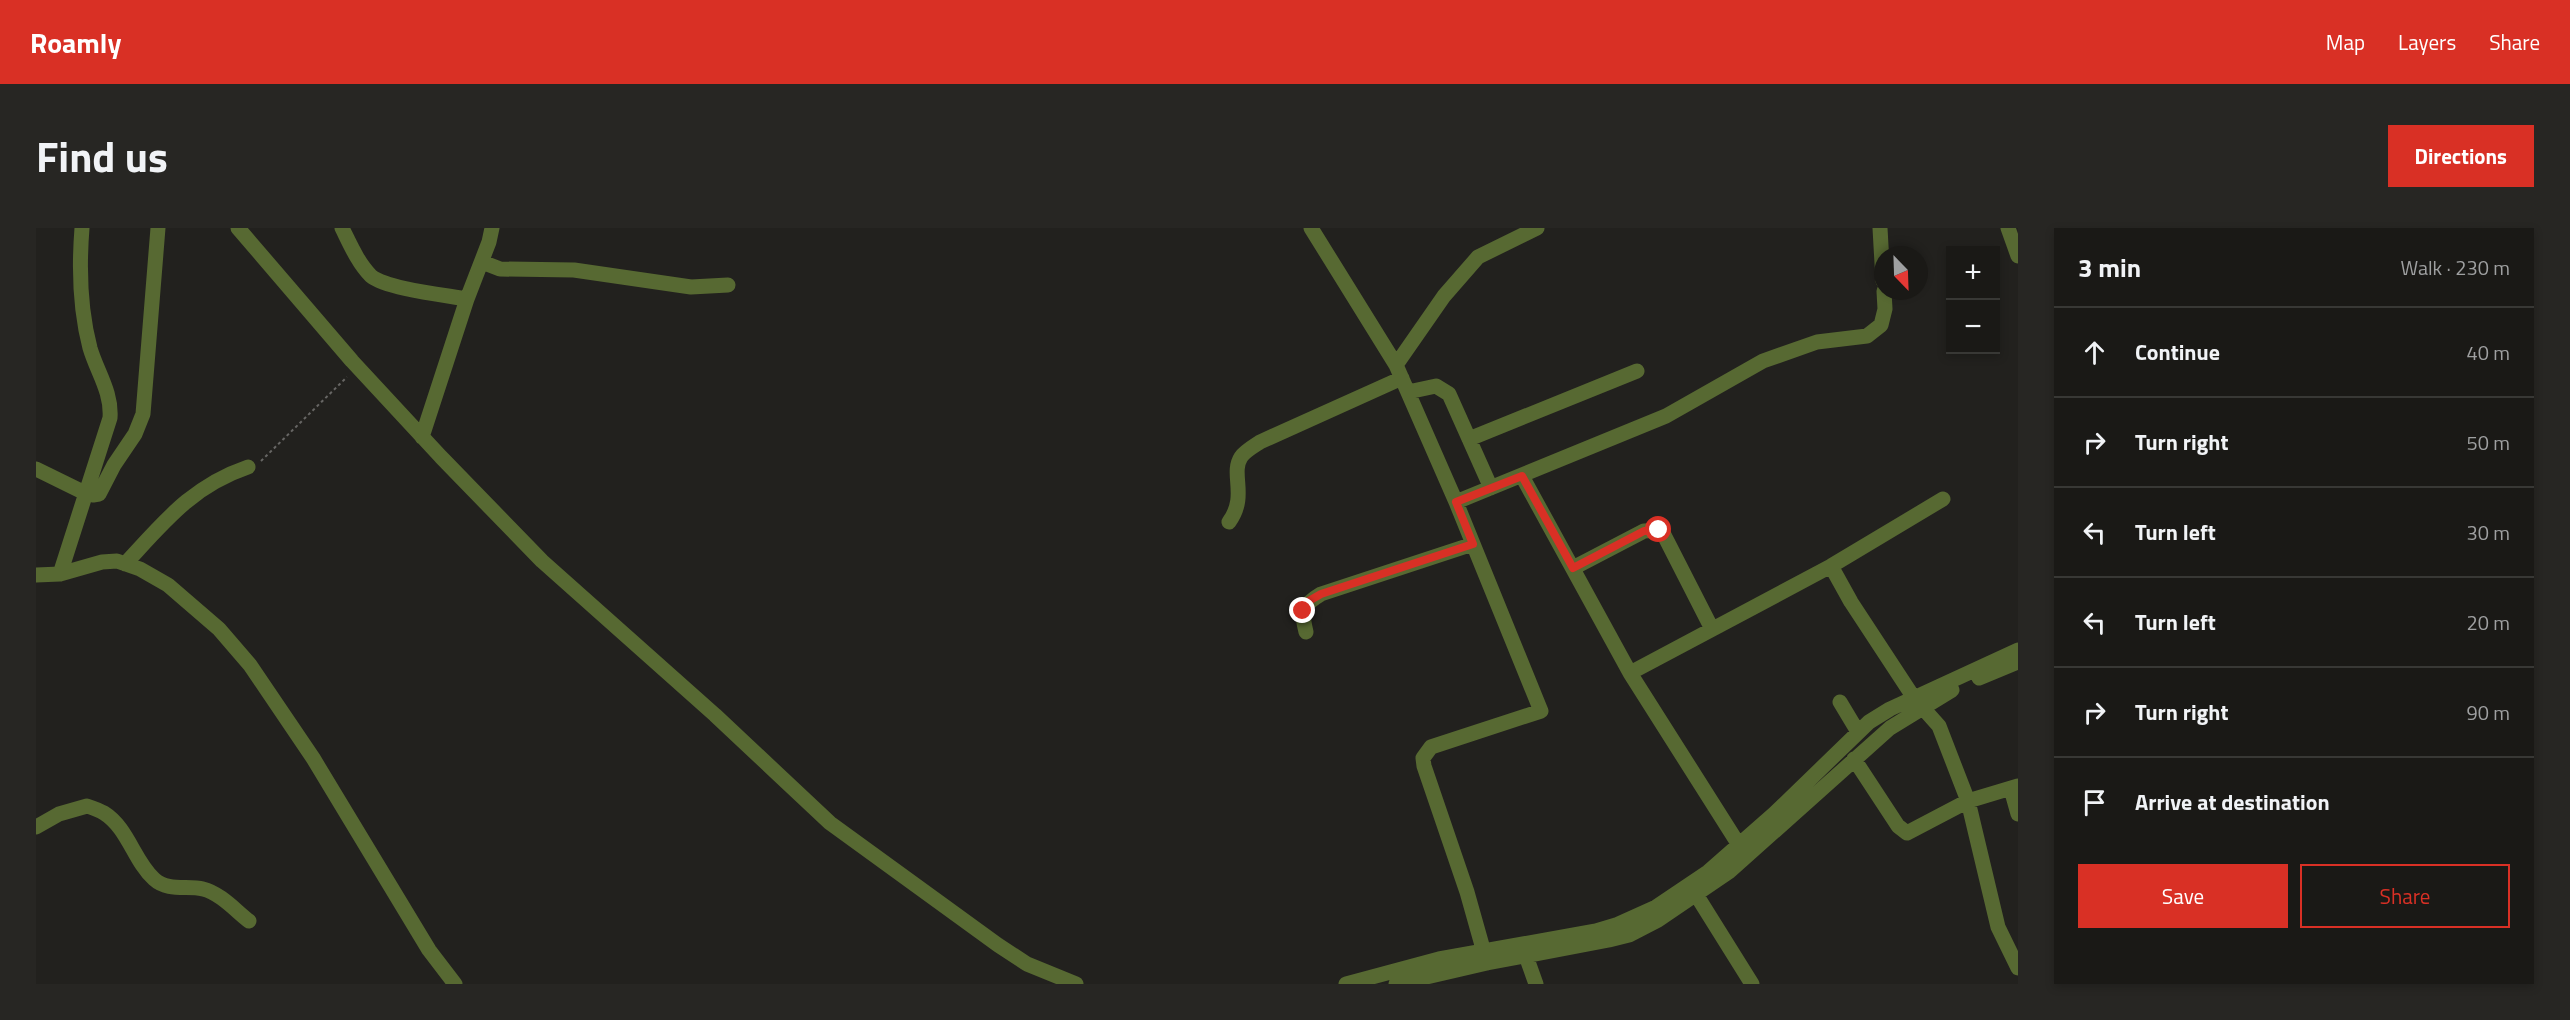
<!DOCTYPE html>
<meta charset="utf-8">
<style>
body{margin:0;font-family:"Titillium Web",sans-serif;background:#272623;color:#f1f3f6}
.controls{position:absolute;right:18px;top:18px;display:grid;overflow:hidden;border-radius:0px;box-shadow:0 3px 9px #0003}
.controls button{width:54px;height:54px;display:grid;place-items:center;padding:0;border:0;border-bottom:2px solid #383835;background:#1a1916;color:#f1f3f6;font:30px sans-serif}
.compass{position:absolute;left:1838px;top:18px;width:54px;height:54px;border-radius:50%;background:#1a1916;box-shadow:0 3px 9px #0003;rotate:157deg}
.stop{position:absolute;width:18px;height:18px;margin:-14px;border:4px solid #d93025;border-radius:50%;background:#fff}
.stop.end{background:#d93025;border-color:#fff;box-shadow:0 2px 6px #0008}
.list{margin:0;padding:0;list-style:none}
h2{display:flex;justify-content:space-between;align-items:center;height:78px;margin:0;padding:0 24px;font-size:26px}
h2 small{font-size:20px;font-weight:400;color:#9fa0a1}
.list li{display:grid;grid-template-columns:39px 1fr auto;gap:18px;align-items:center;box-sizing:border-box;height:90px;padding:0 24px;border-top:2px solid #383835}
.list b{display:block;font-size:22px;white-space:nowrap}
.list em{font-size:20px;font-style:normal;color:#9fa0a1}
.actions{display:flex;gap:12px;padding:18px 24px}
.actions a{flex:1;padding:14px 0;border:2px solid #d93025;border-radius:0px;text-align:center;font-size:21px;color:#d93025}
.actions .main{background:#d93025;color:#fff}
.icon{flex:none;width:33px;height:33px;fill:none;stroke:currentColor;stroke-width:2;stroke-linecap:round;stroke-linejoin:round}
.map{position:relative;flex:none;width:1982px;height:756px;overflow:hidden;border-radius:0px}
header{display:flex;align-items:center;gap:36px;box-sizing:border-box;height:84px;padding:0 30px;background:#d93025;color:#fff}
header strong{font-size:28px}
nav{display:flex;gap:33px;margin-inline-start:auto;font-size:21px}
.intro{display:flex;align-items:center;justify-content:space-between;box-sizing:border-box;height:144px;padding:0 36px}
h1{margin:0;font-size:42px}
.button{padding:15px 27px;border-radius:0px;background:#d93025;color:#fff;font-size:21px;font-weight:700}
main{display:flex;gap:36px;padding:0 36px}
aside{flex:1;background:#1a1916;border-radius:0px;box-shadow:0 3px 9px #0003}
.map>svg:first-child{display:block}
.lines{fill:none;stroke-linecap:round;stroke-linejoin:round}
.path{stroke:#676664;stroke-width:2;stroke-dasharray:3 3;stroke-linecap:butt}
.minor{stroke:#576932;stroke-width:15}
.route{stroke:#d93025;stroke-width:8}
</style>
<header>
<strong>Roamly</strong>
<nav><a>Map</a><a>Layers</a><a>Share</a></nav>
</header>
<div class="intro"><h1>Find us</h1><a class="button">Directions</a></div>
<main>
<div class="map">
<svg width="1982" height="756" viewBox="0 0 1982 756">
<rect width="100%" height="100%" fill="#22211e"/>
<g class="lines">
<path class="path" d="M225 233 311 149"/>
<path class="minor" d="M202 0 316 133 405 229 506 333 679 487 794 595 962 717 991 736 1040 756
M306 0C314 16 322 35 335 48 351 61 409 67 431 71
M1275 0 1360 137 1408 68 1442 29 1501 0
M1844 0 1847 53
M1972 0 1982 28
M446 34 464 41 538 42 655 59 692 57
M1360 137 1420 274 1505 483 1395 519 1387 530 1388 538 1431 664 1451 735
M1372 164 1400 158 1413 166 1455 260
M386 209 431 71 453 14 456 0
M1433 211 1601 143
M0 241 49 265 57 267 63 266 78 237 99 206 107 186 122 0
M1486 248 1594 445 1703 617
M1420 274 1630 188 1727 133 1781 114 1831 108 1845 97 1849 81 1848 63
M1193 294C1212 268 1194 246 1205 229 1209 223 1218 218 1224 214L1366 150
M89 336C128 294 156 258 212 239
M1795 338 1815 374 1878 470 1903 498 1932 573 1962 699 1982 740
M1537 340 1608 303 1623 302 1628 307 1676 401
M24 346 74 190C76 164 61 144 54 120 44 82 43 38 46 0
M0 347 24 346 66 334 81 333 104 341 132 357 183 401 214 437 277 530 393 722 419 756
M1270 404C1265 383 1265 378 1285 366L1437 316
M1594 445 1795 338 1907 271
M1943 450 1982 434
M1804 474 1822 504
M1818 531 1862 598 1871 605 1932 573 1982 558
M1975 561 1982 586
M0 599 23 586 51 578C57 580 63 582 68 585 92 600 98 633 118 651 132 664 152 657 167 661 184 665 200 683 213 693
M1656 660 1716 756
M1490 728 1500 756
M1310 756 1403 731 1560 703 1580 697 1620 679 1672 644 1738 586 1833 494 1854 481 1982 422
M1360 756 1451 735 1573 712 1593 707 1622 692 1694 643 1854 500 1916 462"/>
</g>
<g class="lines">
<path class="route" d="M1267 383 1271 374 1285 366 1437 316 1420 274 1486 248 1537 340 1608 303 1623 302"/>
</g>
</svg>
<div class="controls">
<button>+</button>
<button>−</button>
</div>
<svg class="compass" viewBox="-18 -18 36 36"><path d="M0-13l5 13h-10z" fill="#e53935"/><path d="M0 13l5-13h-10z" fill="#9fa0a1"/></svg>
<div class="stop" style="left:1623px;top:302px"></div>
<div class="stop end" style="left:1267px;top:383px"></div>
</div>
<aside>
<h2>3 min<small>Walk · 230 m</small></h2>
<ul class="list">
<li><svg class="icon" aria-label="ahead" viewBox="0 0 24 24"><path d="M12 20V5M6 11l6-6 6 6"/></svg><div><b>Continue</b></div><em>40 m</em></li>
<li><svg class="icon" aria-label="right" viewBox="0 0 24 24"><path d="M7 20v-9h11M14 6l5 5-5 5"/></svg><div><b>Turn right</b></div><em>50 m</em></li>
<li><svg class="icon" aria-label="left" viewBox="0 0 24 24"><path d="M17 20v-9H6M10 6l-5 5 5 5"/></svg><div><b>Turn left</b></div><em>30 m</em></li>
<li><svg class="icon" aria-label="left" viewBox="0 0 24 24"><path d="M17 20v-9H6M10 6l-5 5 5 5"/></svg><div><b>Turn left</b></div><em>20 m</em></li>
<li><svg class="icon" aria-label="right" viewBox="0 0 24 24"><path d="M7 20v-9h11M14 6l5 5-5 5"/></svg><div><b>Turn right</b></div><em>90 m</em></li>
<li><svg class="icon" aria-label="arrive" viewBox="0 0 24 24"><path d="M6 21V4h12l-3 4 3 4H6"/></svg><div><b>Arrive at destination</b></div></li>
</ul>
<div class="actions"><a class="main">Save</a><a>Share</a></div>
</aside>
</main>
